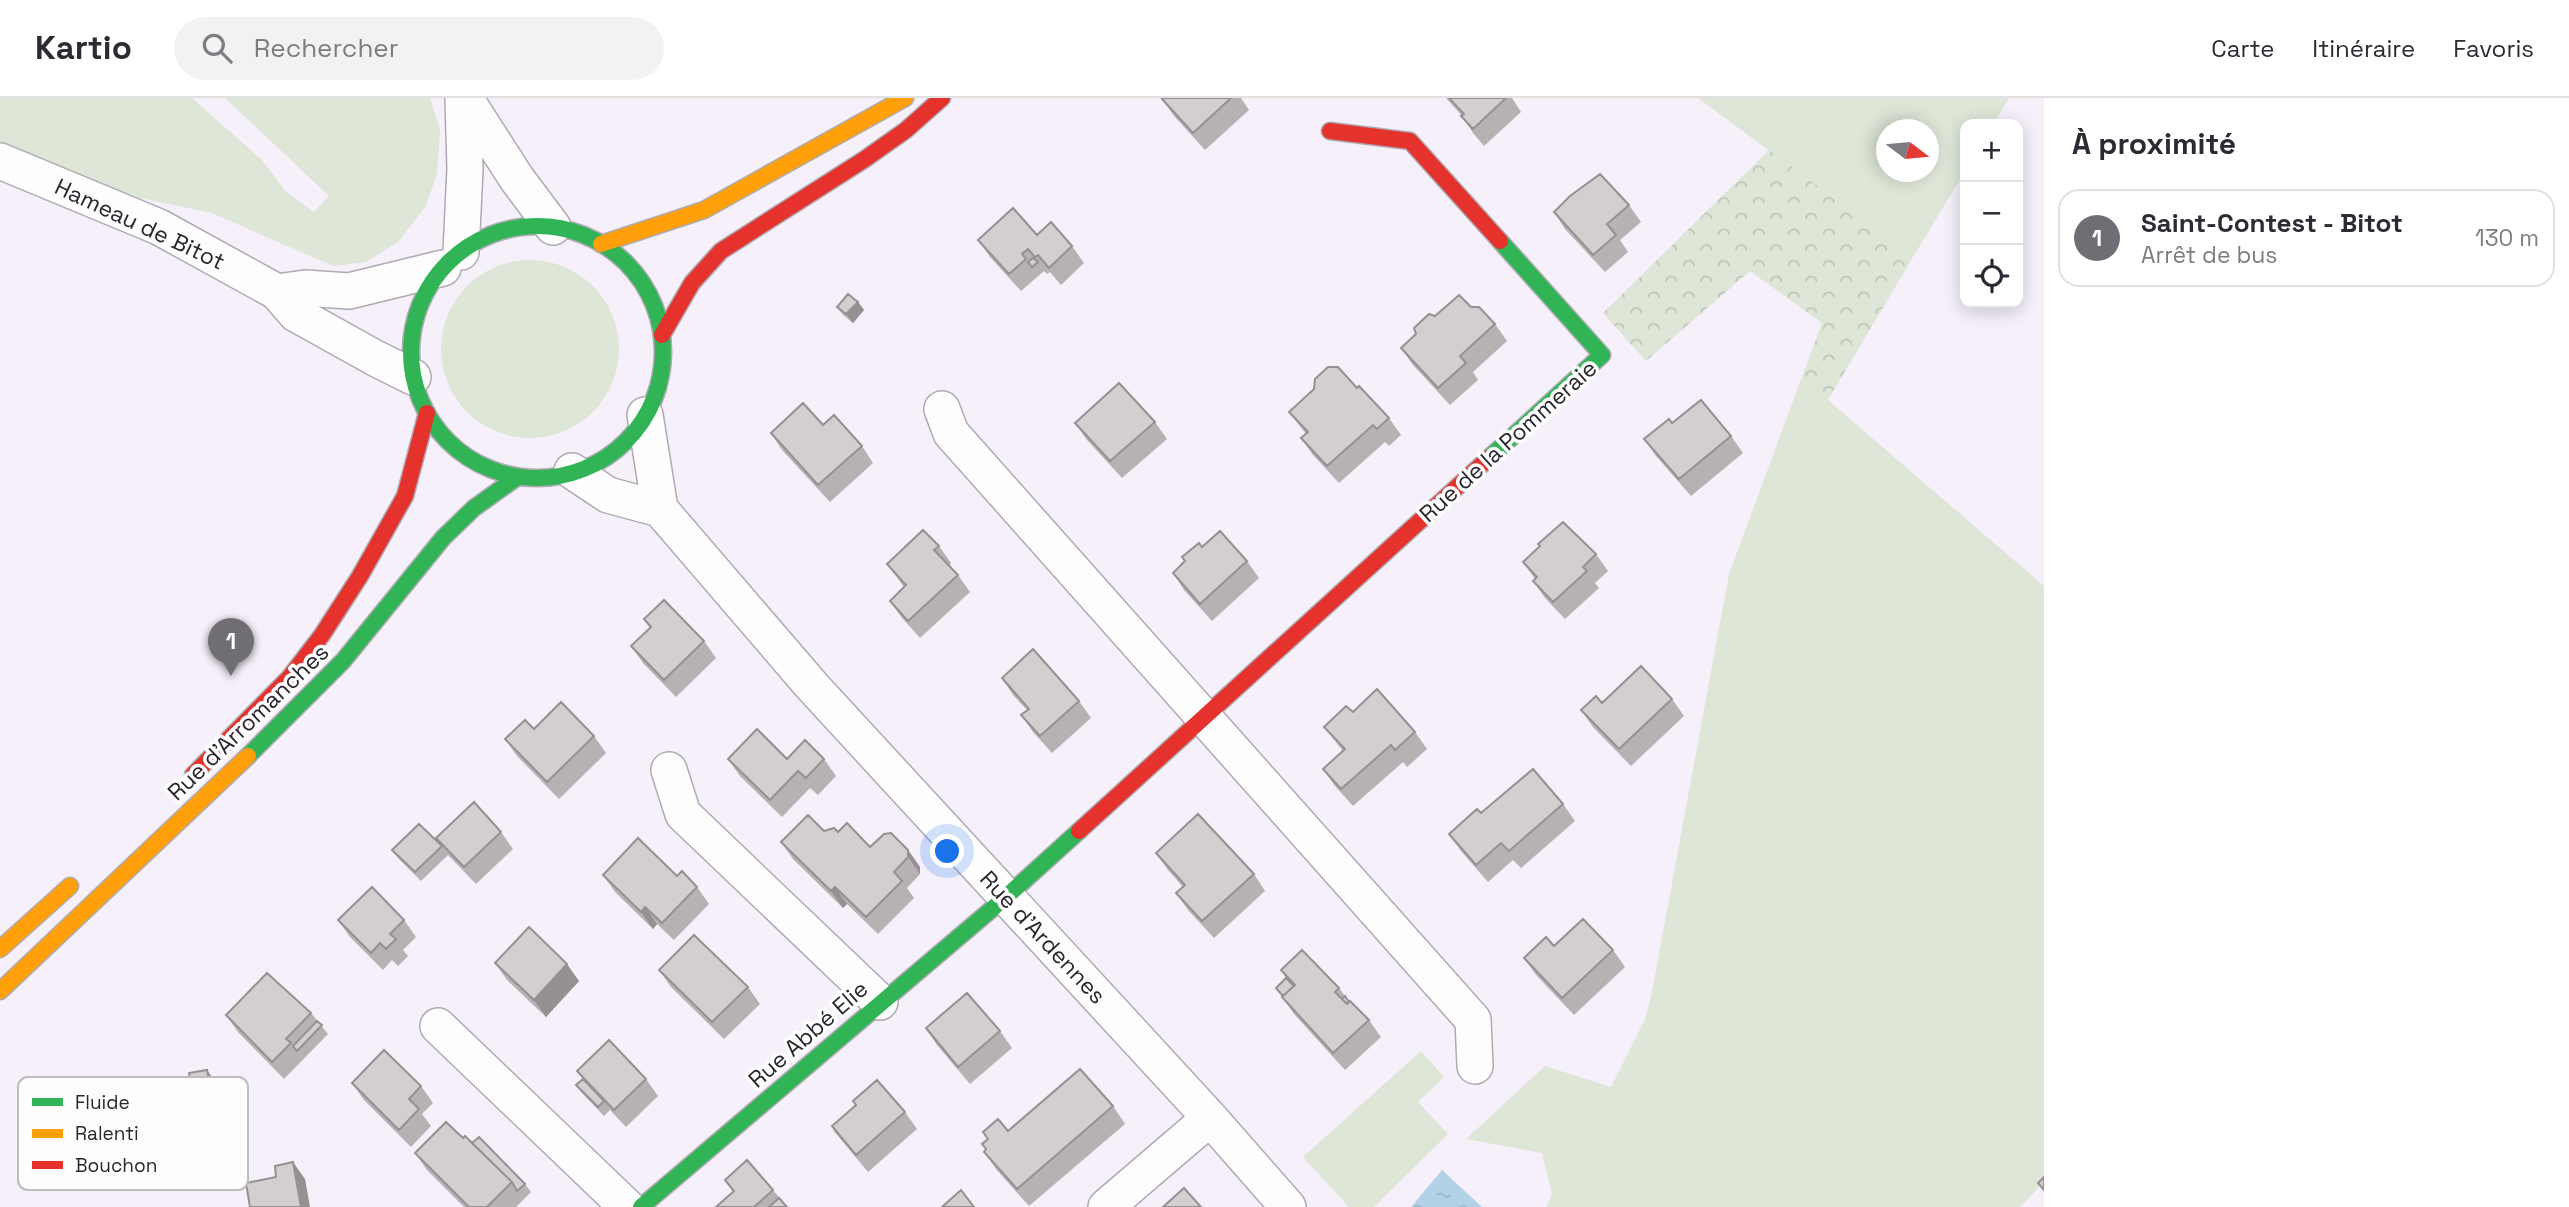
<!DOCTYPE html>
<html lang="fr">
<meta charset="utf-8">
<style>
body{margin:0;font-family:"Space Grotesk",sans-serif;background:#f2f2f3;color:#2b2b33}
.controls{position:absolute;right:21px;top:21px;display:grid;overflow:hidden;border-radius:14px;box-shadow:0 4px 18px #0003}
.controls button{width:63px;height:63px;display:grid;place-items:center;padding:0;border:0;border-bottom:2px solid #e1e1e2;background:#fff;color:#2b2b33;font:35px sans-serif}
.compass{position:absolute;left:1876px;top:21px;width:63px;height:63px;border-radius:50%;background:#fff;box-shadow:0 4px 18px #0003;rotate:106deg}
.you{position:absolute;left:948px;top:754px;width:24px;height:24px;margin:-18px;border:5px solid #fff;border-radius:50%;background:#1a73e8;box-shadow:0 0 0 10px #1a73e833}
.badge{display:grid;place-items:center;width:46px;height:46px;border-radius:50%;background:#716d75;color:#fff;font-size:23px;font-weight:700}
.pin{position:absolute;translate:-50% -58px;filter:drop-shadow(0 2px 4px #0008)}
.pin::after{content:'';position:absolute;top:37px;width:24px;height:21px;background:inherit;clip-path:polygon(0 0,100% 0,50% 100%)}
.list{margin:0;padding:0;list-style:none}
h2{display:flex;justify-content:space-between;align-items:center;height:91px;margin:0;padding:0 28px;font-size:30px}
h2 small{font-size:23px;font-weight:400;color:#7c7c81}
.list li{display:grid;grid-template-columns:46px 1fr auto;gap:21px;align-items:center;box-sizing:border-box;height:98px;margin:0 14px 14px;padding:0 14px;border:2px solid #e1e1e2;border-radius:21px}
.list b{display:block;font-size:26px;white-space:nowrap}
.list p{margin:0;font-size:23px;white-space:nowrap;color:#7c7c81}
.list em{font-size:23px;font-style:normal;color:#7c7c81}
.icon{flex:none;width:38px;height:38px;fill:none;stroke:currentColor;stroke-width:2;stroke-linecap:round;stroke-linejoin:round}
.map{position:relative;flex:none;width:2044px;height:1109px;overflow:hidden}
header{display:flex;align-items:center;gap:42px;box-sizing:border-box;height:98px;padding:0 35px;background:#fff;border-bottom:2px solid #e1e1e2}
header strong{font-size:33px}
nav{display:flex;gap:38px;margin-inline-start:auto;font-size:24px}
.search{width:490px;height:63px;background:#f2f2f3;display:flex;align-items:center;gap:18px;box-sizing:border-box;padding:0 24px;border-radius:38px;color:#7c7c81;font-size:26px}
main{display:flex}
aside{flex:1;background:#fff}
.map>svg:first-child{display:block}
.grass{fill:#dde6d7;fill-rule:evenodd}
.park{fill:url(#park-crowns)}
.water{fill:url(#water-ripples)}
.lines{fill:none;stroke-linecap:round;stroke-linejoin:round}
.street-casing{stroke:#aeaab2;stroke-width:38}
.fast-casing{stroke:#aeaab2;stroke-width:19}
.slow-casing{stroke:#aeaab2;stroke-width:19}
.jam-casing{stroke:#aeaab2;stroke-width:19}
.street{stroke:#fefdfe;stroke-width:35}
.fast{stroke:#30b455;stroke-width:16}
.slow{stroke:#ff9f0a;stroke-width:16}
.jam{stroke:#e5322d;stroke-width:16}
.wall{fill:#b7b1b4}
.shaded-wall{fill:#959092}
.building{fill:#d5ced1;stroke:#959092;stroke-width:2}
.labels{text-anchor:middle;stroke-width:7;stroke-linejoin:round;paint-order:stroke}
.street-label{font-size:23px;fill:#2a262e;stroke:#fdfdfd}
.key{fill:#fdfdfd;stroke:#bebcbf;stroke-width:2}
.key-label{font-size:19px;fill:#2a262e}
</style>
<header>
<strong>Kartio</strong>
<div class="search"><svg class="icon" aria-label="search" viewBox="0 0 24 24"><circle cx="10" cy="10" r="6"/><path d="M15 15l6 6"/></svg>Rechercher</div>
<nav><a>Carte</a><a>Itinéraire</a><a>Favoris</a></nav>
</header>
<main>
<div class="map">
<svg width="2044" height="1109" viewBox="0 0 2044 1109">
<defs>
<pattern id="park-crowns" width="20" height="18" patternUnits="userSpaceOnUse" patternTransform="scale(1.75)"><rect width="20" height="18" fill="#dde6d7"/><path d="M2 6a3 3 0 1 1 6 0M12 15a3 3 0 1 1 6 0" fill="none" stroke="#bec5b9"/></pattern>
<pattern id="water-ripples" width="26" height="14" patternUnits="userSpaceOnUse" patternTransform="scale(1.75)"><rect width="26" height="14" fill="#b2d3e7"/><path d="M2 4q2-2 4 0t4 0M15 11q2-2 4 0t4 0" fill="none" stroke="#99b5c6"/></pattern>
</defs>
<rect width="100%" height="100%" fill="#f5f0fa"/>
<path class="grass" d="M0 0H192L262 62 286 94 314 114 329 98 225 0H430L440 32 437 75 426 108 398 144 366 164 333 168 212 115 140 100 0 47Z
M1698 0H2009L1993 26H1965V73L1913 159ZM1886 32H1928V74H1886Z
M441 251a89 89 0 1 1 178 0a89 89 0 1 1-178 0Z
M1799 287 1828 302 2044 488V1084L2020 1109H1546L1552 1096 1542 1055 1466 1041 1545 968 1611 989 1646 919 1652 894 1729 476Z
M1421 953 1444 979 1418 1004 1448 1036 1374 1109H1349L1303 1059Z"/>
<path class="park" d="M1769 52 1913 159 1828 302 1799 287 1822 225 1750 173 1646 263 1603 215Z"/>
<path class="water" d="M1442 1072 1482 1109H1411Z"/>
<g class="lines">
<g class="street-casing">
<path id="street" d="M465 0 517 81 553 129
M0 63 159 129 277 194 296 216 375 260 413 279
M461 154 465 71 463 0
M277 194 305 190 349 193 443 170
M942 311 951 335 1473 922 1475 968
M645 317 660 411 812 588 1210 1020 1288 1109
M572 373 608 397 660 411
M669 672 683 716 880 904
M438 928 627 1109
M1106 1109 1210 1020"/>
</g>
<g class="fast-casing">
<path id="fast" d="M411 254a126 126 0 1 1 252 0a126 126 0 1 1-252 0Z
M1489 360 1602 257 1500 143
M248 658 343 563 443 440 474 410 516 380
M641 1109 1006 799 1079 733"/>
</g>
<g class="slow-casing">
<path id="slow" d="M601 146 704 112 905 0
M0 851 70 788
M0 893 248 658"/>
</g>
<g class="jam-casing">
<path id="jam" d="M1330 33 1410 43 1500 143
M662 237 692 185 721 153 865 61 906 32 942 0
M193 677 289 580 322 537 360 478 405 398 427 315
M1079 733 1489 360"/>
</g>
<use href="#street" class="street"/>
<use href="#fast" class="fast"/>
<use href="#slow" class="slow"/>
<use href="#jam" class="jam"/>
</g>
<path class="wall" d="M1164 0H1241L1249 12 1205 52 1174 18 1162 1Z
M1446 0H1512L1521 14 1484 48 1473 35 1462 18Z
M1629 107 1641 124 1620 142 1628 154 1605 174 1565 131 1554 114Z
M1037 137 1072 148 1084 165 1061 187 1050 174 1047 176 1044 173 1021 193 990 159 978 142Z
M858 204 864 212 853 225 843 217 837 209Z
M1471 209 1495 226 1507 243 1473 274 1478 282 1450 307 1413 267 1401 250 1435 218Z
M1357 290 1389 320 1401 337 1389 348 1385 344 1339 385 1313 357 1301 340 1306 336 1289 314Z
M1155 324 1167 341 1122 380 1087 342 1075 325Z
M1672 325 1731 338 1743 355 1691 398 1656 358 1644 341Z
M823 327 862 348 873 365 830 404 782 352 771 335Z
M939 448 951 465 949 468 958 477 970 494 920 540 902 520 890 503 904 489 887 466Z
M1202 449 1247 463 1259 480 1212 523 1184 492 1173 475Z
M1596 456 1608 473 1595 485 1599 490 1565 521 1545 500 1533 483 1535 481 1523 464Z
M644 521 704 543 716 560 676 599 643 565 631 548 650 530Z
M1002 580 1079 603 1091 620 1052 655 1033 634 1021 617 1027 612 1013 597Z
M1672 601 1684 618 1631 668 1593 629 1581 612 1602 605Z
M1353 614 1415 634 1427 651 1407 669 1403 664 1353 708 1335 688 1323 671 1343 653 1324 629Z
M534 631 594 638 606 655 559 701 517 658 505 641Z
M728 661H824L836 678 818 697 810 690 782 719 740 678Z
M1563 706 1575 723 1521 770 1513 762 1488 784 1461 753 1449 736 1481 715Z
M824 733 870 749 908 752 920 769V776L907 790 914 800 878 836 847 806 843 810 793 761 781 744Z
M501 734 513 751 476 786 448 757 421 783 398 760 392 752 442 748 436 740Z
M1156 755 1254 776 1265 793 1214 840 1188 812 1176 795 1183 789 1168 772Z
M603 777 677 778 697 789 709 806 674 842 657 826 653 831 615 794Z
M338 822H404L416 839 403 852 408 858 398 868 392 862 383 872 350 839Z
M1554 848 1613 852 1625 869 1574 917 1536 877 1524 860Z
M495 865 579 883 546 919 507 882Z
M659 872 748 889 760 906 724 941 671 889Z
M1281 872 1339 890 1345 898 1369 922 1381 939 1345 972 1294 916 1276 890 1286 880Z
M311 915 328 936 284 981 238 934 226 917Z
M926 930 1000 933 1012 950 970 986 937 947Z
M577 973 646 981 658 998 626 1029 610 1012 604 1018 582 995 576 987 583 981Z
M352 985 421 988 433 1005 422 1016 431 1028 411 1049 364 1002Z
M219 989 236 1080 217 1083 210 1073 185 1078 173 1061Z
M1113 1008 1125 1026 1029 1108 996 1071 984 1054 986 1052 982 1046 1008 1033Z
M905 1014 917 1031 868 1074 833 1032Z
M472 1045 525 1086 531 1094 516 1109H464L427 1072 415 1055Z
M725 1082 773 1092 787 1109H716L733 1094Z"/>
<path class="shaded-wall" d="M858 204 864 212 853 225 846 216Z
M908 752 920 769V776L908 759Z
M835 789 847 806 843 810 831 793Z
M645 809 657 826 653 831 641 814Z
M567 866 579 883 546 919 534 902Z
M207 972 219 989 236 1080 224 1063Z
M293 1064 305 1081 310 1109H301Z"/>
<path class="building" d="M1164 0H1231L1193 35 1162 1Z
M1449 0H1506L1473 31 1461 18 1464 16Z
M1600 76 1629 107 1607 126 1616 137 1593 157 1554 114 1570 98Z
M1013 110 1037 137 1051 124 1072 148 1049 170 1038 157 1035 159 1028 151 1022 156 1026 161 1009 176 978 142Z
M1033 160 1038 164 1032 169 1028 164Z
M848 196 858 204 846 216 837 209Z
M1459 197 1471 209H1479L1495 226 1460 258 1466 265 1438 290 1401 250 1416 236 1414 230 1429 216 1435 218Z
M1328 269H1338L1357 290 1359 288 1389 320 1377 331 1373 327 1327 368 1301 340 1308 334 1289 314 1314 291 1315 281Z
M1119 285 1155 324 1110 363 1075 325Z
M1701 302 1731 338 1679 381 1644 341 1669 321 1672 325Z
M803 305 823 327 834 317 862 348 818 387 771 335Z
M1563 424 1596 456 1583 469 1587 473 1553 504 1533 483 1537 479 1523 464 1540 448 1538 446Z
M923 432 939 448 934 452 958 477 908 523 890 503 906 487 887 466Z
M1220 433 1247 463 1200 506 1173 475 1185 463 1182 459 1199 445 1202 449Z
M664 502 704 543 664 582 631 548 651 529 644 521Z
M1033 551 1079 603 1040 638 1021 617 1029 611 1002 580Z
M1641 568 1672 601 1619 651 1581 612 1596 598 1602 605Z
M1377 591 1415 634 1395 652 1391 647 1341 691 1323 671 1345 651 1324 629 1346 608 1353 614Z
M561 604 594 638 547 684 505 641 525 622 534 631Z
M757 631 787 661 805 642 824 661 806 680 798 673 770 702 728 661Z
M1533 671 1563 706 1509 753 1501 745 1476 767 1449 736 1477 711 1481 715Z
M474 704 501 734 464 769 436 740Z
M1198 716 1254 776 1202 823 1176 795 1185 787 1156 755Z
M808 717 824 733 834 730 838 734 847 725 870 749 884 736 891 735 908 752V759L894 774 902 783 866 819 835 789 831 793 781 744Z
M419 726 442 748 415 774 392 752Z
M638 740 677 778 682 773 697 789 662 825 645 809 641 814 603 777Z
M372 789 404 822 390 836 396 841 386 851 380 845 371 855 338 822Z
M1583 821 1613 852 1562 900 1524 860 1546 839 1554 848Z
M529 829 567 866 534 902 495 865Z
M694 837 748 889 712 924 659 872Z
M1302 852 1339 890 1335 894 1347 906 1350 903 1369 922 1333 955 1282 899 1295 887 1281 872Z
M267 875 311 915 286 941 291 945 272 964 226 917Z
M1286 880 1294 888 1283 898 1276 890Z
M967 895 1000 933 958 969 926 930Z
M1345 898 1349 904 1347 906 1342 901Z
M317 923 322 927 297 953 293 948Z
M609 942 646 981 614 1012 577 973Z
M384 952 421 988 409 1001 419 1011 399 1032 352 985Z
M1080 971 1113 1008 1017 1091 984 1054 986 1051 982 1046 988 1041 983 1034 998 1021 1008 1033Z
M207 972 224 1063 205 1066 204 1056 173 1061 161 991 191 986 189 975Z
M583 981 604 1003 598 1009 576 987Z
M877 982 905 1014 856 1057 832 1028 856 1007 853 1003Z
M446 1024 463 1040 465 1038 512 1084 487 1109H469L415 1055Z
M479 1039 525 1086 517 1093 512 1084 472 1045Z
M747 1062 773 1092 754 1109H716L734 1093 725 1082Z
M293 1064 301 1109H250L246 1085 276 1079 275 1068Z
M2044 1079V1092L2038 1085Z
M1184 1090 1201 1109H1163Z
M961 1092 974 1109H942Z
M779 1100 787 1109H769Z"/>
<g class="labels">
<g class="street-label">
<text transform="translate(140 126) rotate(25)" y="8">Hameau de Bitot</text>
<text transform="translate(1508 343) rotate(-42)" y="8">Rue de la Pommeraie</text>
<text transform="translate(248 624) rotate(-44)" y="8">Rue d'Arromanches</text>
<text transform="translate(1043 839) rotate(47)" y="8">Rue d'Ardennes</text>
<text transform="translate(808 936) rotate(-41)" y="8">Rue Abbé Elie</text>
</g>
</g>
<rect x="18" y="979" width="230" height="113" rx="10" class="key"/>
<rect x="32" y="1000" width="31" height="8" fill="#30b455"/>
<rect x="32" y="1031" width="31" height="9" fill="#ff9f0a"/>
<rect x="32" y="1063" width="31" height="8" fill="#e5322d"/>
<g class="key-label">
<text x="75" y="1011">Fluide</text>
<text x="75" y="1042">Ralenti</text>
<text x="75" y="1074">Bouchon</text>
</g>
</svg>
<div class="controls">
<button>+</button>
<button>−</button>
<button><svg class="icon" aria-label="locate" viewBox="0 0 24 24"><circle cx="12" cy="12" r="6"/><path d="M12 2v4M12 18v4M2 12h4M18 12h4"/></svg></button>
</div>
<svg class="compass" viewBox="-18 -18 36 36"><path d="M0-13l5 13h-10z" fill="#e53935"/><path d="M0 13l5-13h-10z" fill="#7c7c81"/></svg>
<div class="you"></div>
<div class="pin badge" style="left:231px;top:578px">1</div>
</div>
<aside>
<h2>À proximité<small></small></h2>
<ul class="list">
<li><span class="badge">1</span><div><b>Saint-Contest - Bitot</b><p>Arrêt de bus</p></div><em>130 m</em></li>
</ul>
</aside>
</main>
